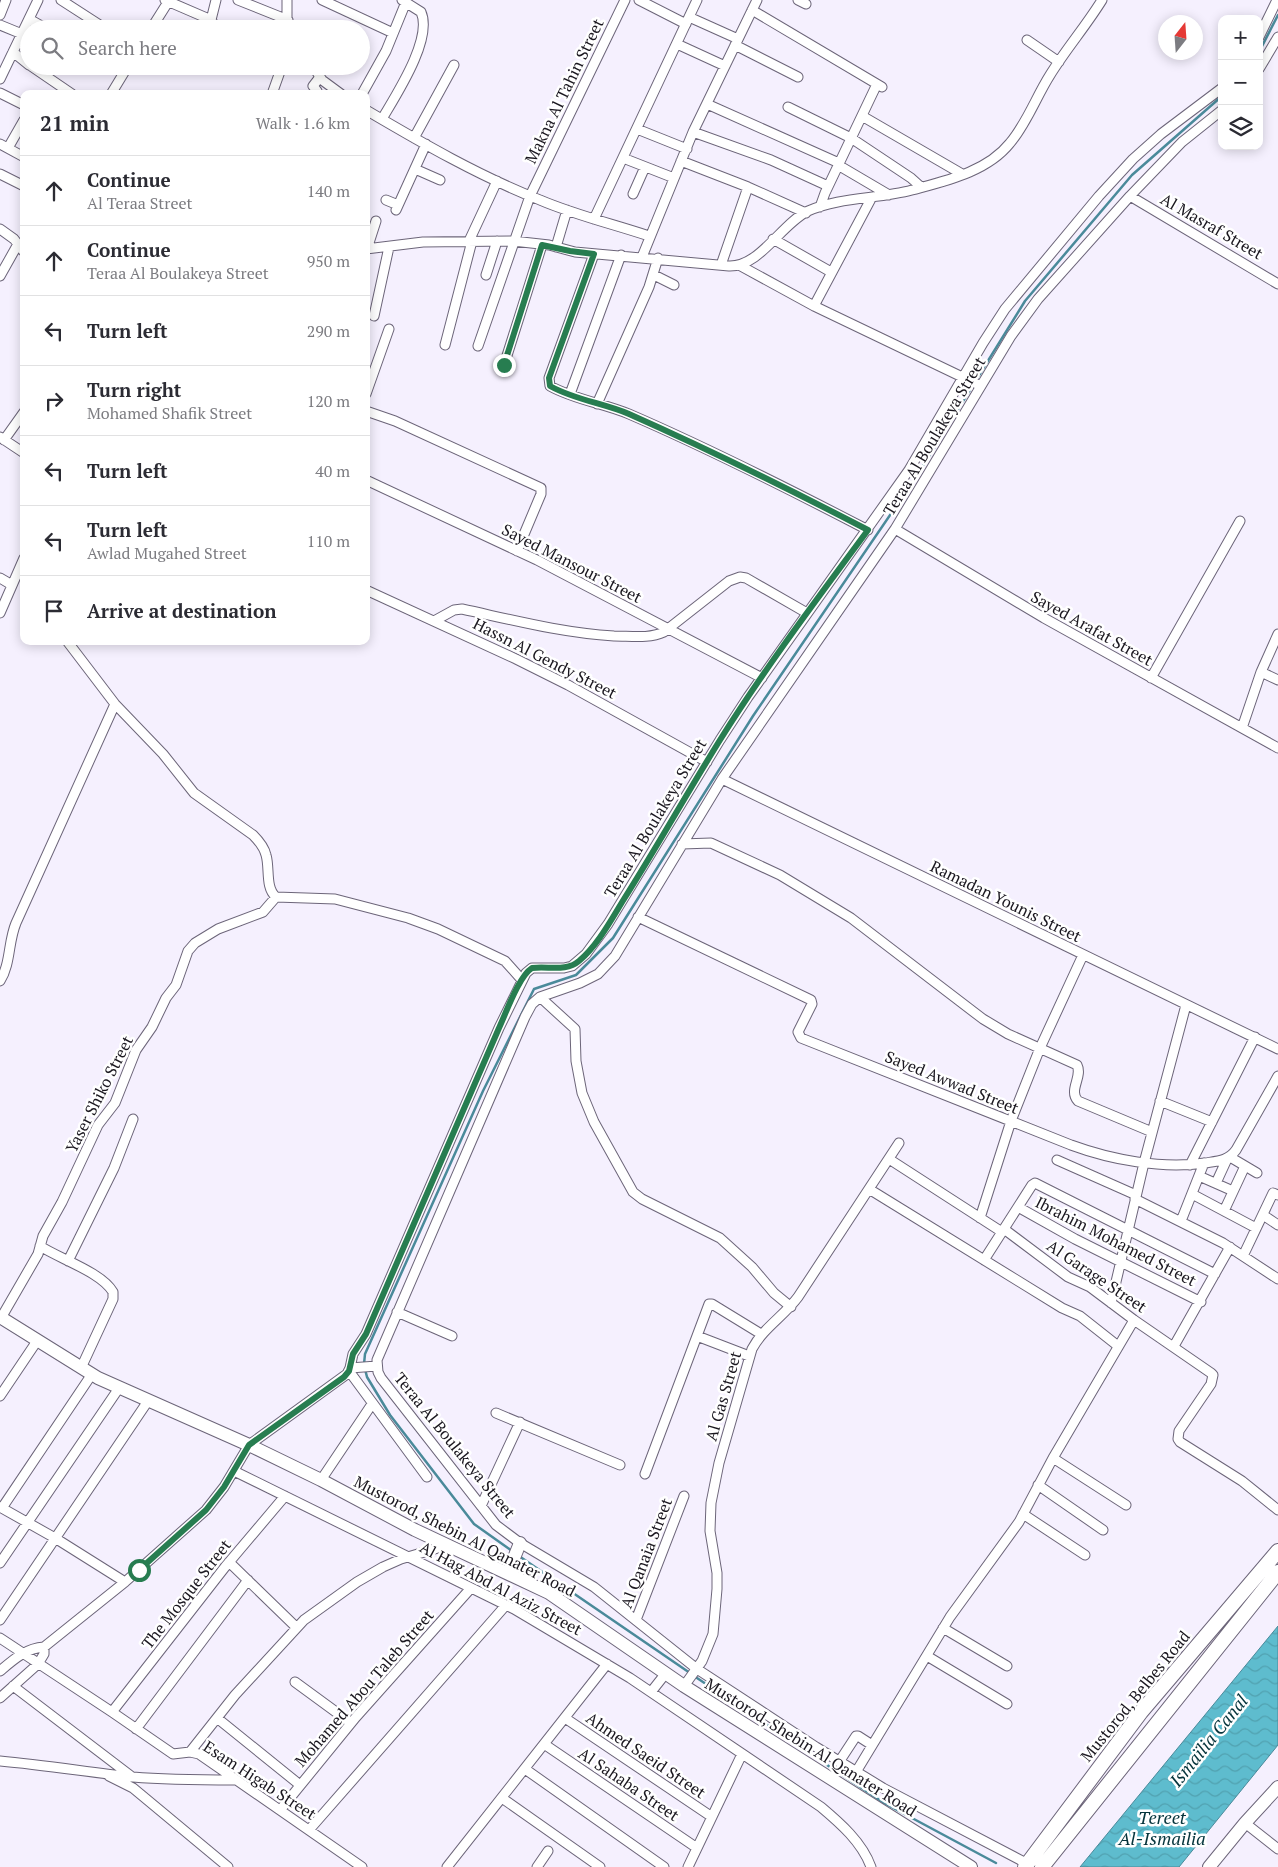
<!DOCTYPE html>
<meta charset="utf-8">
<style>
body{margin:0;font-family:"PT Serif",serif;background:#f2f2f3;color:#2b2b33}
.controls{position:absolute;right:15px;top:15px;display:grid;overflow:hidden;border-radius:10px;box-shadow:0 2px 12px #0003}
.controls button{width:45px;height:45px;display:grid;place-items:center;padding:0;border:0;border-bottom:1px solid #e1e1e2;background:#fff;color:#2b2b33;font:25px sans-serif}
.compass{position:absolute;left:1158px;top:15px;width:45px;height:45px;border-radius:50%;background:#fff;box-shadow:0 2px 12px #0003;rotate:17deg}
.stop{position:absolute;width:15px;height:15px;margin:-11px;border:4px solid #277d50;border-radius:50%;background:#fff}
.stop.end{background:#277d50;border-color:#fff;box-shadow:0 1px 5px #0008}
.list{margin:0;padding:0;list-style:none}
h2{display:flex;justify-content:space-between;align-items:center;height:65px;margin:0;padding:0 20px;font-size:21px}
h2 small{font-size:16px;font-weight:400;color:#7c7c81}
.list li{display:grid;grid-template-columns:32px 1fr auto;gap:15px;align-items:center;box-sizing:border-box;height:70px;padding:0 20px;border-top:1px solid #e1e1e2}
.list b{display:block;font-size:19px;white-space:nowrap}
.list p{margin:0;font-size:16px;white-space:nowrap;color:#7c7c81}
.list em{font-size:16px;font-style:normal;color:#7c7c81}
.icon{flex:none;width:28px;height:28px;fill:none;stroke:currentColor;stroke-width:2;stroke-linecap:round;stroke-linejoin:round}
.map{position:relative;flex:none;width:1278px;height:1867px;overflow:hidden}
.search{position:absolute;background:#fff;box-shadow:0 2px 12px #0003;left:20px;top:20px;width:350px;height:55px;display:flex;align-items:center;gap:12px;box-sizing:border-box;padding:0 18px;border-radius:28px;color:#7c7c81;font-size:19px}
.panel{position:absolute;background:#fff;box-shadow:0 2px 12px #0003;left:20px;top:90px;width:350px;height:555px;border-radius:10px}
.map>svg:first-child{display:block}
.water{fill:url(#water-waves);stroke:#4a8a9a}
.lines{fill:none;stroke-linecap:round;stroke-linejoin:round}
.stream{stroke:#4a8a9a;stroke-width:2.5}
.street-casing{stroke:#6c6579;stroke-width:11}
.secondary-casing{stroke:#6c6579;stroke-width:14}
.primary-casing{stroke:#6c6579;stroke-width:16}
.street{stroke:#fff;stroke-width:9}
.secondary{stroke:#fff;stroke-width:12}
.primary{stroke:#fff;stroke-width:14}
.route{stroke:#277d50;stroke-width:6}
.labels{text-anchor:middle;stroke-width:5;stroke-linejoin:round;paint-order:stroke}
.street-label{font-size:16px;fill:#1a171f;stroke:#fff}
.water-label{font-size:18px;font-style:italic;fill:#05343c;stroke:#fff}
</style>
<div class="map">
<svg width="1278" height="1867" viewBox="0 0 1278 1867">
<defs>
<pattern id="water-waves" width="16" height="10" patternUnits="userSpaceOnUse" patternTransform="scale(1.25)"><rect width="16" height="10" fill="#5ebcce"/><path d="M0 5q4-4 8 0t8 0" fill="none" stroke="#51a1b0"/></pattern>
</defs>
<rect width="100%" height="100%" fill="#f5f0fe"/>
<path class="water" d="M1278 1626V1745L1179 1867H1080Z"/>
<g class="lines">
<path class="stream" d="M1259 52 1278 15
M364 1364 365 1354 483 1091 534 989 576 975 613 938 753 716 916 477 1025 301 1132 175 1222 96
M365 1369 367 1377 390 1415 474 1524 512 1551
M519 1556 690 1673
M694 1676 884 1803 996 1863"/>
<g class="street-casing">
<path id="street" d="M61 0 106 29
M165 0 209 19 219 29
M238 0 288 20
M287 0V29
M322 0 393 33
M639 0 686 24
M798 0 806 4
M752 10 882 87
M0 15 6 0
M689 17 738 39
M29 19 47 29
M211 20 216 0
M0 25 22 34
M151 29 168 2
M1259 37 1277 0
M1027 40 1059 62
M677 44 725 66
M735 45 798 77
M13 52 29 65
M31 66 72 94
M313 66 322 80 341 94
M1259 69 1278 37
M0 79 38 0
M0 93 24 105
M111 94 128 66
M272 94 282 66
M316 94 317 91 313 86 320 77
M362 94 386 51 406 2
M707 104 839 163
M788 107 851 138 911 178 921 187
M366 110C422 143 479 176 540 200 575 215 613 224 649 236
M862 116 962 174
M382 119C396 95 433 39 421 12L402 0
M637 129 687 149
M693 132 771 160 828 186
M414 138 454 65
M0 144 24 157
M8 148 24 120
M623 158 674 178
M681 161 748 187 806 213
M838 165 889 195
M415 169 440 180
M0 174 24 186
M633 194 645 167
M1130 196 1278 284
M386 200 398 205
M820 207 825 193 877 84
M396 210 426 144
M594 219 697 0
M0 229 14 239 24 252
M773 239 831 272
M469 241 497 181
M556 247 567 210
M366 249 423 242 513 241 549 245 575 252 729 266C760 267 781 224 808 211 839 197 879 199 912 190 945 181 987 172 1010 143 1027 123 1036 97 1050 75 1066 49 1086 26 1102 0
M367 249 376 221
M594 254 549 378 550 386C575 400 603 403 629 414 710 449 789 489 868 530
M642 257 693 132 757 0
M721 265 748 187
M739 265 814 306 981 386
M486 275 497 241
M654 275 674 285
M0 276 18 244
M814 306 872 197
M374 316 389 247
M445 345 472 241
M478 346 530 196 625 0
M504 365 542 245
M366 394 389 329
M570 394 621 255
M597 404 649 287 658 258
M366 411 395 421 541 488V494L517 551
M0 437 24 453
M4 440 24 412
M366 480 537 560 762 678
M895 529 1044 618 1278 748
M0 578 12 585
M366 590 516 659 568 685 707 762
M0 613 24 558
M434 621 454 610 462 609C513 620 562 633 614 636 631 636 649 639 664 632L729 581 740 577 746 578 807 613
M67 641 115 704 163 754 194 793 253 835C259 841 264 847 266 855 270 868 265 888 276 897L335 899 408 918 438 929 505 961 522 980
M1261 672 1278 680
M1151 678 1240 521
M1242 728 1261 672 1278 634
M722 779 1278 1049
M682 844 711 843 780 875 851 918 983 1019 1008 1034 1077 1065C1083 1077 1068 1090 1078 1101L1152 1132
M638 917 811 1000 812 1004 798 1032 801 1038 1071 1145C1112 1160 1161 1169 1205 1163 1218 1161 1228 1161 1236 1150L1278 1076
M0 981C11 963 8 942 16 923L115 704
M540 997 575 1029 576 1061 582 1093 594 1122 633 1192 642 1199 720 1238 752 1267 774 1293 791 1307
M1160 1101 1212 1122
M1230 1157 1257 1173
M889 1159 1002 1232
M1057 1160 1136 1195
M1190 1165 1255 1037
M1199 1176 1233 1191
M1216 1183 1227 1159
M869 1189 1062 1308 1080 1316 1118 1346
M1192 1194 1256 1228
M1135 1199 1223 1243 1278 1279
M1018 1207 1075 1239 1201 1302
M1224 1211 1245 1166
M1263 1215 1278 1225
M980 1218 1011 1121 1040 1048 1083 955
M1181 1221 1204 1163
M1004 1229 1068 1277 1090 1287 1134 1320 1211 1373 1213 1375 1211 1384 1179 1431 1178 1439 1180 1442 1242 1481 1278 1510
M40 1246C60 1259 101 1272 113 1292V1299L81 1368
M1243 1256 1273 1193 1278 1195
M984 1260 1032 1185 1035 1183 1215 1274
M68 1261 114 1168 133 1119
M1111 1303 1144 1163 1186 1005
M397 1312 452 1336
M1 1318 38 1254 43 1236 62 1202 98 1125 115 1103 136 1050 152 1027 166 998 176 985 188 951 195 943 218 929 263 912 276 897
M697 1336 749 1356
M1174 1346 1230 1247
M350 1368 377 1366
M349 1371 427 1477
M0 1396 37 1341
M496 1413 620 1465
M1053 1458 1126 1505
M234 1471 514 1609 630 1678 821 1807C840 1823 862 1842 871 1867
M645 1474 709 1304H712L761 1334
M321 1480 372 1404
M1038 1485 1103 1530
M481 1506 520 1422
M0 1507 55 1538 125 1582
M2 1508 92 1374
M1023 1514 1085 1555
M229 1562 296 1627
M0 1563 119 1388
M0 1620 148 1401
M636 1620 684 1496
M943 1628 1007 1666
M0 1638 112 1712 173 1754 190 1752 199 1754 362 1867
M927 1656 1007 1704
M0 1671C13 1660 26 1648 44 1647L125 1582 206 1510 224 1487 249 1445 347 1374 350 1368 353 1354 366 1334 499 1028 526 973 532 968H564L572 966 586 954 608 924 720 740 748 697 909 470 983 343 1005 309 1099 196 1133 159 1161 134 1222 88
M295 1682 351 1723
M13 1686 131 1776
M684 1686 702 1661 713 1634 717 1589V1573L710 1531 711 1503 719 1463 752 1349C763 1328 784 1316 798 1297L899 1143
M651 1692 666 1673
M0 1698 38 1664 44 1654V1647
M112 1712 225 1567 285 1496
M217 1718 300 1785
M565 1718 712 1817
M136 1729 248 1580
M544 1744 697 1848
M190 1752 235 1695 304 1620 357 1582 383 1567 401 1559 448 1545
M0 1761C44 1765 88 1772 133 1777 167 1780 201 1780 235 1780
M839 1762 856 1736H858L872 1745
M525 1769 664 1867
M856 1772 950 1617 1019 1522 1053 1458 1134 1320
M109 1776 133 1788 228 1867
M502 1798 600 1867
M281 1809 356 1717 471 1588
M1245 1823 1278 1849
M309 1830 506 1605
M1028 1864 883 1788 816 1747 697 1669 594 1587 520 1543 496 1525 381 1378 378 1372 377 1360 525 1017 532 1004 540 997 580 983 598 974 615 956 722 779 895 529 1011 336 1038 299 1130 196 1182 142 1222 110
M447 1867 607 1664
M537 1867 548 1851
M688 1867 742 1754"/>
</g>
<g class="secondary-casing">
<path id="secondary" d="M0 1317 98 1378 249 1445 321 1480 415 1530 549 1593 684 1686 971 1867
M508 1573 520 1543
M1209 1867 1245 1823 1278 1787"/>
</g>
<g class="primary-casing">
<path id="primary" d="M1025 1867 1141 1712 1278 1551
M1042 1867 1278 1572"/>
</g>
<use href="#street" class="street"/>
<use href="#secondary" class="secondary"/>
<use href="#primary" class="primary"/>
</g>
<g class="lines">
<path class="route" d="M139 1570 206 1510 224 1487 249 1445 344 1377 349 1371 353 1354 366 1334 499 1028C506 1013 519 976 532 968 549 966 566 972 579 961 598 945 611 920 624 899 657 847 687 793 720 740 765 668 817 599 868 530 789 489 710 450 629 414 603 403 575 400 550 386L549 378 594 254 570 251 542 245 504 365"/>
</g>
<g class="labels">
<g class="street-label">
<text transform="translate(564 91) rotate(-64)" y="6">Makna Al Tahin Street</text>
<text transform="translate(1212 226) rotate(30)" y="6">Al Masraf Street</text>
<text transform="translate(934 436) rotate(-59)" y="6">Teraa Al Boulakeya Street</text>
<text transform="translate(572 563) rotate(27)" y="6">Sayed Mansour Street</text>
<text transform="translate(1092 628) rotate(29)" y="6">Sayed Arafat Street</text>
<text transform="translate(545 658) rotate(27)" y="6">Hassn Al Gendy Street</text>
<text transform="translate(655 818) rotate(-59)" y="6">Teraa Al Boulakeya Street</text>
<text transform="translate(1006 901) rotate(26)" y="6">Ramadan Younis Street</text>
<text transform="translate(952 1082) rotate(22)" y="6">Sayed Awwad Street</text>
<text transform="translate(99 1094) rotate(-63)" y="6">Yaser Shiko Street</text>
<text transform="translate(1116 1241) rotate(27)" y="6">Ibrahim Mohamed Street</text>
<text transform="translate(1097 1276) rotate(34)" y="6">Al Garage Street</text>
<text transform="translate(723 1396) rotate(-74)" y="6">Al Gas Street</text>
<text transform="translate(455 1445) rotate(51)" y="6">Teraa Al Boulakeya Street</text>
<text transform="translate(465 1536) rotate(27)" y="6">Mustorod, Shebin Al Qanater Road</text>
<text transform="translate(646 1553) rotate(-69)" y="6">Al Qanaia Street</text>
<text transform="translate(501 1588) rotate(28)" y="6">Al Hag Abd Al Aziz Street</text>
<text transform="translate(186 1594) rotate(-52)" y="6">The Mosque Street</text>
<text transform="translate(364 1688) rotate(-49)" y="6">Mohamed Abou Taleb Street</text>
<text transform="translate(1135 1696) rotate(-51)" y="6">Mustorod, Belbes Road</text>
<text transform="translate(811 1747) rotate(32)" y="6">Mustorod, Shebin Al Qanater Road</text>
<text transform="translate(646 1755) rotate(34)" y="6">Ahmed Saeid Street</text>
<text transform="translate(260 1780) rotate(33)" y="6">Esam Higab Street</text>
<text transform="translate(629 1784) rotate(34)" y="6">Al Sahaba Street</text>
</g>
<g class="water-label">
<text transform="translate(1209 1741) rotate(-51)" y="6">Ismaïlia Canal</text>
<text x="1162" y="1824">Tereet<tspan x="1162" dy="21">Al-Ismailia</tspan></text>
</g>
</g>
</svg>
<div class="controls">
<button>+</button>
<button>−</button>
<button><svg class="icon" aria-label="layers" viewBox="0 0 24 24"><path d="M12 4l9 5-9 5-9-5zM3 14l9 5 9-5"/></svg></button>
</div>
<svg class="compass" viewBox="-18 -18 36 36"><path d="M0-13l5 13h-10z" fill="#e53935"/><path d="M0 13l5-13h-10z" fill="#7c7c81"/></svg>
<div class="stop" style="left:139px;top:1570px"></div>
<div class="stop end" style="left:504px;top:365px"></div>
<div class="search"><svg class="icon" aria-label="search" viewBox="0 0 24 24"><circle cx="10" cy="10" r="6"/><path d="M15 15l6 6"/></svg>Search here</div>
<section class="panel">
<h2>21 min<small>Walk · 1.6 km</small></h2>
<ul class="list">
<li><svg class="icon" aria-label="ahead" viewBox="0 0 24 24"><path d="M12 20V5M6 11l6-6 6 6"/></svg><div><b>Continue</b><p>Al Teraa Street</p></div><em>140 m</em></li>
<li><svg class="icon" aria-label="ahead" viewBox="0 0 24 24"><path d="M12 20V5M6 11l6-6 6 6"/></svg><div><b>Continue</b><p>Teraa Al Boulakeya Street</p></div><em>950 m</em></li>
<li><svg class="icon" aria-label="left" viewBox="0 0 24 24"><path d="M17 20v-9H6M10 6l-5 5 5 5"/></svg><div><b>Turn left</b></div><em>290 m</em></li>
<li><svg class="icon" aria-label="right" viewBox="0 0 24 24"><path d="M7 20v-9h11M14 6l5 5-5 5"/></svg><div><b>Turn right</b><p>Mohamed Shafik Street</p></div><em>120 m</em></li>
<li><svg class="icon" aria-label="left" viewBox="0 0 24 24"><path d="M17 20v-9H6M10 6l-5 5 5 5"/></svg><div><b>Turn left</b></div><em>40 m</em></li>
<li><svg class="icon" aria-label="left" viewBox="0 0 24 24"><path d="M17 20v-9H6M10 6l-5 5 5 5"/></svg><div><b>Turn left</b><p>Awlad Mugahed Street</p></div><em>110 m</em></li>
<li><svg class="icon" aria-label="arrive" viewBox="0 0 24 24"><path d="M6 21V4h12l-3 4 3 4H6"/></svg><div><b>Arrive at destination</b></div></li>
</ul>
</section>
</div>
